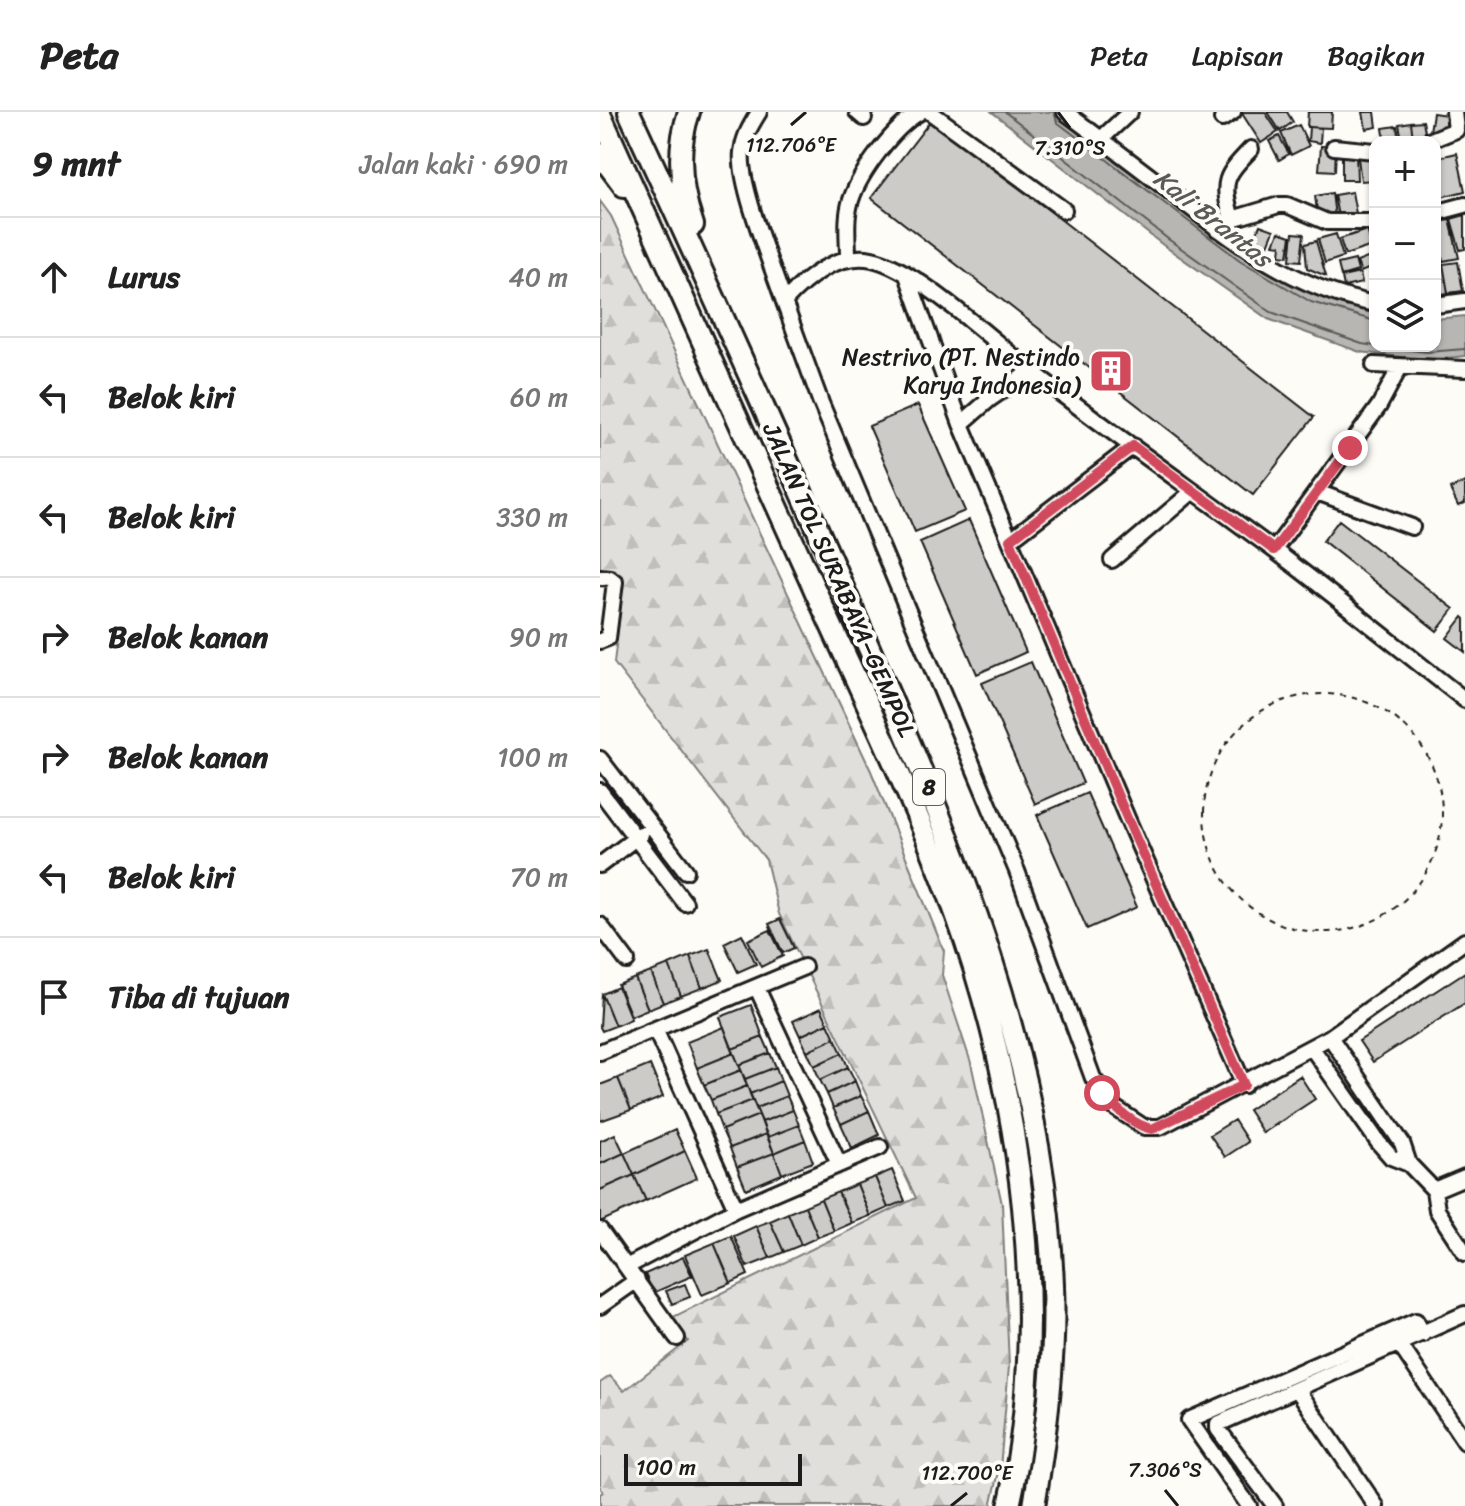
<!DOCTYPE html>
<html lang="id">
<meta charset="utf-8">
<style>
body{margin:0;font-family:Sriracha,sans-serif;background:#f6f6f6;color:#222}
.controls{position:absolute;right:24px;top:24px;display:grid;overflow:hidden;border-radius:16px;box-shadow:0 2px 6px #0004}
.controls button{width:72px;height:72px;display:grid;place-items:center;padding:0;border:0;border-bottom:2px solid #e0e0e0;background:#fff;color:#222;font:40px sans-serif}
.scale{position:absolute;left:24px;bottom:20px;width:178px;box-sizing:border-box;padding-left:8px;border:4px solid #1c1c1c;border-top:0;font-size:22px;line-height:28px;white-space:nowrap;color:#1c1c1c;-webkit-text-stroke:6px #fdfcf7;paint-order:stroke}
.stop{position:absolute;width:24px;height:24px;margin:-18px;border:6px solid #d1495b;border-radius:50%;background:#fff}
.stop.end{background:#d1495b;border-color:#fff;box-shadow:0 2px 8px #0008}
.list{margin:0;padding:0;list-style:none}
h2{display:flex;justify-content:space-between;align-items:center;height:104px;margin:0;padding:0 32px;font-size:34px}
h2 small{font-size:26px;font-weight:400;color:#767676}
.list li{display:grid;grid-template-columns:52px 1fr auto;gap:24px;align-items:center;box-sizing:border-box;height:120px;padding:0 32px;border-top:2px solid #e0e0e0}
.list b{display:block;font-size:30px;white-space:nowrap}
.list em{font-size:26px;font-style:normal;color:#767676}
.icon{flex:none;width:44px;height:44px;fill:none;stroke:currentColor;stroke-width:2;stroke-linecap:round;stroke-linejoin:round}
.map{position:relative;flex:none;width:865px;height:1394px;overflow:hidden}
header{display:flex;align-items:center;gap:48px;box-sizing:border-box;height:112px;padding:0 40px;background:#fff;border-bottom:2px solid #e0e0e0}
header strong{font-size:38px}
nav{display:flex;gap:44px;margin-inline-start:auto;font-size:28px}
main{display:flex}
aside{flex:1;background:#fff}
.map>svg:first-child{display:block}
.forest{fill:url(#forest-firs);stroke:#7e7e7c;stroke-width:2}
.water{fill:#b7b6b2;stroke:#797876;stroke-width:2}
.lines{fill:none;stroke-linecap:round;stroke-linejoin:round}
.shore{stroke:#5a5a58;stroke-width:2}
.building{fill:#cccbc8;stroke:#1c1c1c;stroke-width:2}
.minor-casing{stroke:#1c1c1c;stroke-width:20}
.highway-casing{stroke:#1c1c1c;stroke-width:26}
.path{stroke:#1c1c1c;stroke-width:2;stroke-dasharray:6 6;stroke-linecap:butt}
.minor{stroke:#fdfcf7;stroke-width:14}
.highway{stroke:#fdfcf7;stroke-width:20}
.route{stroke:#d1495b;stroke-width:10}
.ticks{fill:none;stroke:#1c1c1c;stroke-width:3}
.labels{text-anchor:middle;stroke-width:8;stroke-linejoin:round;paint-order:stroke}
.shield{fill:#fdfcf7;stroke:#605f5e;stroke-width:2}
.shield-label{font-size:22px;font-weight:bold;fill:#1c1c1c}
.poi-label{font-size:24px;fill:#1c1c1c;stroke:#fdfcf7;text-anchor:end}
.street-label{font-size:24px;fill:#1c1c1c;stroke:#fdfcf7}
.water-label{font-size:26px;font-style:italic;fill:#5a5a58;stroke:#fdfcf7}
.ticks-label{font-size:20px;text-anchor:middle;fill:#1c1c1c;stroke:#fdfcf7;stroke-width:8;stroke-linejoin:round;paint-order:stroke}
</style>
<header>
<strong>Peta</strong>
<nav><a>Peta</a><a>Lapisan</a><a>Bagikan</a></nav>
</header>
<main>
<aside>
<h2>9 mnt<small>Jalan kaki · 690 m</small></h2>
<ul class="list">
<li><svg class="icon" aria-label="ahead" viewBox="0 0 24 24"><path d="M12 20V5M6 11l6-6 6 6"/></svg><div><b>Lurus</b></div><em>40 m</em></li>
<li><svg class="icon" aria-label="left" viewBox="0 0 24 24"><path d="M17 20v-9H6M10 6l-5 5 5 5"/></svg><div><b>Belok kiri</b></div><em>60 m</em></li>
<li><svg class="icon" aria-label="left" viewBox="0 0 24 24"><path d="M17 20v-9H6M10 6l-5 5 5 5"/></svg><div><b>Belok kiri</b></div><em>330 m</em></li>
<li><svg class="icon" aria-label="right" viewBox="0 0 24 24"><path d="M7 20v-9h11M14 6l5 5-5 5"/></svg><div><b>Belok kanan</b></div><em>90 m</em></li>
<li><svg class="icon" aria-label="right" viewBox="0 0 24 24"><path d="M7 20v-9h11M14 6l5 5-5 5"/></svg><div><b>Belok kanan</b></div><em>100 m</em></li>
<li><svg class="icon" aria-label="left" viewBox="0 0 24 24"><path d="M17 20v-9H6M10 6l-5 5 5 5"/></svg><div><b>Belok kiri</b></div><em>70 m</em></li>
<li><svg class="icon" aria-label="arrive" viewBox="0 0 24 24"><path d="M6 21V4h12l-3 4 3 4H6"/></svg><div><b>Tiba di tujuan</b></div></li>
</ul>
</aside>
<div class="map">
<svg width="865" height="1394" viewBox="0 0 865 1394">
<defs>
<pattern id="forest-firs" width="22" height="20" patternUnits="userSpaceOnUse" patternTransform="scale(2)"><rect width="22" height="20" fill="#e0dfdb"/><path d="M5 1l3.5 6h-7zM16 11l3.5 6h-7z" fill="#c0bfbb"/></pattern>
</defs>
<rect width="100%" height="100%" fill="#fdfcf7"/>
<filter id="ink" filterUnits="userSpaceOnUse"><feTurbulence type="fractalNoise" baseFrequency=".0125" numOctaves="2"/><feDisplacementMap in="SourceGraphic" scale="16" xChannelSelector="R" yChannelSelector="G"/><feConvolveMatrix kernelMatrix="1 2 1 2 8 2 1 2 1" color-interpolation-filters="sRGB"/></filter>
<g filter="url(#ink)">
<path class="forest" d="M0 89 11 104 271 659 344 839 342 863 371 951 402 1092 409 1254 400 1356 391 1394H0V1382L3 1380 0 1375V1271L10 1264 24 1279 88 1229 71 1206 316 1086 179 802 166 748 14 551 24 466 0 461Z"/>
<path class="water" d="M392 0H457L646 143 715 182 775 202V234H835V207L865 204V244L827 248 760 240 668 207 563 133Z"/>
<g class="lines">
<path class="shore" d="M405 0 568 127 671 200 762 232 775 234
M454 0 457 10 641 149 711 190 775 209
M777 234 827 240 865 237"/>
</g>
<path class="building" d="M641 0H665L678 20 661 31Z
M668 0H687L693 10 680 19Z
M708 0H732L731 16 707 15Z
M763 0H775L777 15 766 17Z
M833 1 847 3 844 22 830 19Z
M332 7 714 305 653 383 271 86Z
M823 9 826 25 813 27 811 10Z
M811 10 813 27 802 28 799 12Z
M699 13 709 34 691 43 681 21Z
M797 14 800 30H785L783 16Z
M709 15 721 16 720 31 708 29Z
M679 24 689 42 679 48 669 29Z
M721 34 736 35 735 59 719 58Z
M857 41 865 79 841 85 838 72 835 73V46Z
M756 42 757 68H742V43Z
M772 45 774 68 761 69 758 46Z
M752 80 757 107 739 110 734 83Z
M732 81 735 104 718 106 715 84Z
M865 103V137L860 138 851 107Z
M850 108 859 146 843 149 835 111Z
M660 113 674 118 668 133 654 127Z
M767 118 772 134 745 143 740 127Z
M679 120 691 124 688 144 680 143 681 133 674 132Z
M693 121 704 122 701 149 690 148Z
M736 122 743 145 725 151 718 127Z
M716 129 726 164 707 156 705 132Z
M775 143V154L761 160 757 150Z
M755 148 758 159 741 164 738 152Z
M858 150 863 179 848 181 843 152Z
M843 152 848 181 835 183V154Z
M760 161 762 171 744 175 742 165Z
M508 240 524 250 512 265 498 252Z
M318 293 365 399 315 420 269 314Z
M865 370V391L858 394 850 377Z
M369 408 426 540 377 562 320 430Z
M739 408 854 497 837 519 723 429Z
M863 505 865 507V540L847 526Z
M431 550 483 671 435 692 382 571Z
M487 681 537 795 487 817 437 703Z
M180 807 194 836 183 841 169 812Z
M170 818 183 844 161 855 148 828Z
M142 822 156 852 138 860 124 831Z
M109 837 122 868 102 876 90 844Z
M90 844 102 876 81 884 69 853Z
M69 853 81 884 63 891 51 860Z
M51 860 63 891 48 897 35 866Z
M865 860V891L773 950 759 929Z
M35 866 48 897 31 904 18 873Z
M18 875 31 907 15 914 2 882Z
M2 882 15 914 2 919 0 915Z
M151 893 163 925 132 937 120 905Z
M221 896 228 911 200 924 193 909Z
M228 911 235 926 207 939 200 924Z
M124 915 134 941 97 956 87 930Z
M163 925 170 941 139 953 132 937Z
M235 926 242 941 214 954 207 939Z
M134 941 141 958 104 973 97 956Z
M170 941 176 955 145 967 139 953Z
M242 941 248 955 220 968 214 954Z
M50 953 63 985 31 998 18 966Z
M176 955 181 969 150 982 145 967Z
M248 955 255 969 227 982 220 968Z
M141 958 147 974 111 988 104 973Z
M700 964 715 987 663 1021 648 998Z
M18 966 31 998 0 1009V973Z
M181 969 187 984 156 996 150 982Z
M255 969 261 984 233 996 227 982Z
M147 974 153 988 116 1002 111 988Z
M187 984 193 998 162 1010 156 996Z
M261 984 269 999 241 1012 233 996Z
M153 988 159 1003 122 1018 116 1002Z
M193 998 199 1013 168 1025 162 1010Z
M269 999 279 1023 252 1036 241 1012Z
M159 1003 166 1022 130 1036 122 1018Z
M634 1008 648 1030 625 1045 610 1023Z
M199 1013 205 1028 174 1041 168 1025Z
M75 1018 85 1039 34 1063 24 1041Z
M15 1022 24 1041 0 1052V1029Z
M166 1022 174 1041 137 1055 130 1036Z
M205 1028 213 1050 182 1062 174 1041Z
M85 1039 97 1066 46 1089 34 1063Z
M24 1041 34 1063 0 1078V1052Z
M174 1041 182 1062 146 1077 137 1055Z
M292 1058 305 1089 288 1096 275 1065Z
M34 1063 46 1089 0 1110V1078Z
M275 1065 288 1096 270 1104 257 1072Z
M257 1072 270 1104 252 1111 238 1080Z
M238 1080 252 1111 234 1119 221 1087Z
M221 1087 234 1119 218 1125 205 1094Z
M205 1094 218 1125 201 1133 188 1101Z
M188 1101 201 1133 184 1140 170 1109Z
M170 1109 184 1140 170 1146 156 1114Z
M156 1114 170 1146 147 1155 134 1124Z
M131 1124 148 1163 131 1171 114 1131Z
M114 1131 131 1171 102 1183 85 1143Z
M83 1145 92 1164 53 1181 45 1162Z
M85 1172 90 1185 72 1192 66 1179Z"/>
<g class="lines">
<g class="minor-casing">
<path id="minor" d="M159 0C151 13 144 24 142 40 138 71 173 156 184 190
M257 0 264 6
M330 0 464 98
M465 0C500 26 534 52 568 78 633 129 692 176 775 192
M622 7 633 0
M501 27 530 0
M826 30 856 18 854 0
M734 35 775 39
M835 101 865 93
M632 107C621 69 625 64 651 37
M617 117 632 107 679 93H687L727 110H775
M248 145C248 127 245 106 251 88 260 60 294 15 320 0
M307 163 361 312 527 706 644 973
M835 193 865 189
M774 253 865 257
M361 312 390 287 431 259
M717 380 812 415
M410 428 533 334
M674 438 779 294 800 255
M512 448 592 380
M0 465 10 466 15 470 8 526 0 529
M865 588C801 538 739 487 674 438 593 378 510 320 430 258 393 229 316 156 272 147 237 140 206 166 184 190L221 291 417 759 493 966 515 996 544 1015H560L730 925 865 829
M0 647 86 759
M0 679 85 791
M0 753 41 722
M0 813 27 849
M157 876 239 1052
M55 917 136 1097
M730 925 802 1031 809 1052
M712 936 778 1030 791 1045 809 1052 834 1078
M0 940 204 855
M865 1065 834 1078 837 1098 865 1141
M0 1118 77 1226
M28 1154 136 1097 280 1035
M0 1194 37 1168
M800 1233 865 1330
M697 1277 776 1394
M649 1394 589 1308 816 1209 823 1222
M675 1394 618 1317V1312L865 1202"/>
</g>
<g class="highway-casing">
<path id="highway" d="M29 0C108 171 186 342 260 515 352 728 444 937 453 1173 456 1247 446 1321 434 1394
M89 0C76 38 80 76 93 113
M0 2C72 160 143 318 214 476 263 584 316 691 356 802 421 983 452 1205 409 1394
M0 42 24 74"/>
</g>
<path class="path" d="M604 701a119 119 0 1 1 238 0a119 119 0 1 1-238 0Z"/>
<use href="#minor" class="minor"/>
<use href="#highway" class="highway"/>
</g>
</g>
<g class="lines" filter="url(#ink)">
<path class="route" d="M502 981C515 996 532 1013 552 1017L644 973 527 706 410 428 533 334 674 438 750 336"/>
</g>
<path class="ticks" d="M458 0 470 16M191 13 206 0M565 1378 578 1394M351 1394 367 1381"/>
<defs>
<g id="building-square" transform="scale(2.3)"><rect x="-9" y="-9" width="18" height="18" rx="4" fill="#d1495b" stroke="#fdfcf7"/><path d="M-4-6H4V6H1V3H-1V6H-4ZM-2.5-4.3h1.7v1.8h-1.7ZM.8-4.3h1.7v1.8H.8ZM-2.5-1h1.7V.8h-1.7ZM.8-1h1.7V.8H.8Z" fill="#fff"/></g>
</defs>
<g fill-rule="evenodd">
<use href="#building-square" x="511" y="259"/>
</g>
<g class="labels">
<rect class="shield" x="313" y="657" width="32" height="36" rx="6"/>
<g class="shield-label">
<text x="329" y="683">8</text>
</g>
<g class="poi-label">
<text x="480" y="253">Nestrivo (PT. Nestindo<tspan x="480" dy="28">Karya Indonesia)</tspan></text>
</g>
<g class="street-label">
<text transform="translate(239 468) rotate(66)" y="8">JALAN TOL SURABAYA–GEMPOL</text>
</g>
<g class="water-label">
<text transform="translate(613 106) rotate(38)" y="9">Kali Brantas</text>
</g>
</g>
<g class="ticks-label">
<text x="191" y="40">112.706°E</text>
<text x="470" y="43">7.310°S</text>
<text x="565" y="1365">7.306°S</text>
<text x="367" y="1368">112.700°E</text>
</g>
</svg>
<div class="controls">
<button>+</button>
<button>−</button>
<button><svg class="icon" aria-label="layers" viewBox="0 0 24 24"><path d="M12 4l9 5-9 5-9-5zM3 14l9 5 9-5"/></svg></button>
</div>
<div class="scale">100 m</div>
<div class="stop" style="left:502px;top:981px"></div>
<div class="stop end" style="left:750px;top:336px"></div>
</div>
</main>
